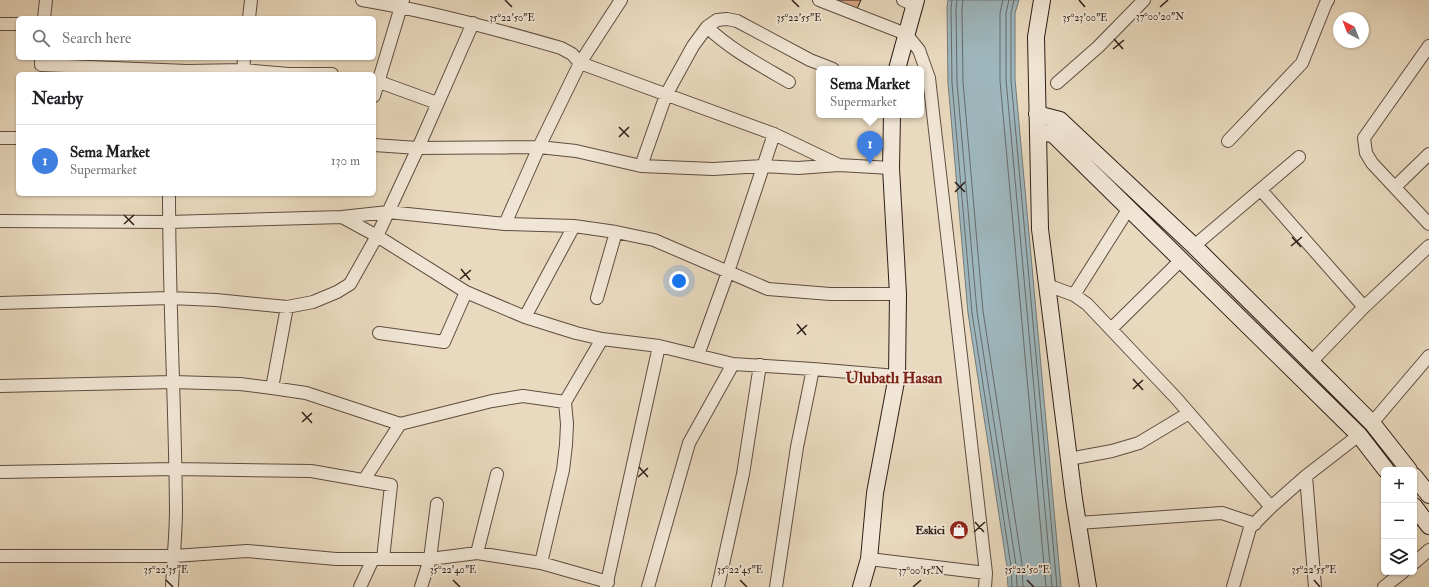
<!DOCTYPE html>
<meta charset="utf-8">
<style>
body{margin:0;font-family:"IM FELL Double Pica",serif;background:#f6f6f6;color:#202124}
.controls{position:absolute;right:12px;bottom:12px;display:grid;overflow:hidden;border-radius:6px;box-shadow:0 1px 3px #0004}
.controls button{width:36px;height:36px;display:grid;place-items:center;padding:0;border:0;border-bottom:1px solid #e0e0e0;background:#fff;color:#202124;font:20px sans-serif}
.compass{position:absolute;left:1333px;top:12px;width:36px;height:36px;border-radius:50%;background:#fff;box-shadow:0 1px 3px #0004;rotate:318deg}
.you{position:absolute;left:679px;top:281px;width:14px;height:14px;margin:-10px;border:3px solid #fff;border-radius:50%;background:#1a73e8;box-shadow:0 0 0 6px #1a73e833}
.badge{display:grid;place-items:center;width:26px;height:26px;border-radius:50%;background:#8f2418;color:#fff;font-size:13px;font-weight:700}
.pin{position:absolute;translate:-50% -33px;filter:drop-shadow(0 1px 2px #0008)}
.pin::after{content:'';position:absolute;top:21px;width:14px;height:12px;background:inherit;clip-path:polygon(0 0,100% 0,50% 100%)}
.popup{position:absolute;left:816px;top:66px;width:108px;height:52px;box-sizing:border-box;display:grid;place-content:center;border-radius:6px;background:#fff;filter:drop-shadow(0 1px 3px #0005);font-size:13px;white-space:nowrap;color:#757577}
.popup b{font-size:15px;color:#202124}
.popup::after{content:'';position:absolute;left:50%;top:100%;margin-left:-8px;border:8px solid transparent;border-top-color:#fff}
.list{margin:0;padding:0;list-style:none}
h2{display:flex;justify-content:space-between;align-items:center;height:52px;margin:0;padding:0 16px;font-size:17px}
h2 small{font-size:13px;font-weight:400;color:#757577}
.list li{display:grid;grid-template-columns:26px 1fr auto;gap:12px;align-items:center;box-sizing:border-box;height:72px;padding:0 16px;border-top:1px solid #e0e0e0}
.list b{display:block;font-size:15px;white-space:nowrap}
.list p{margin:0;font-size:13px;white-space:nowrap;color:#757577}
.list em{font-size:13px;font-style:normal;color:#757577}
.icon{flex:none;width:22px;height:22px;fill:none;stroke:currentColor;stroke-width:2;stroke-linecap:round;stroke-linejoin:round}
.map{position:relative;flex:none;width:1429px;height:587px;overflow:hidden}
.search{position:absolute;background:#fff;box-shadow:0 1px 3px #0004;left:16px;top:16px;width:360px;height:44px;display:flex;align-items:center;gap:10px;box-sizing:border-box;padding:0 14px;border-radius:6px;color:#757577;font-size:15px}
.panel{position:absolute;background:#fff;box-shadow:0 1px 3px #0004;left:16px;top:72px;width:360px;height:124px;border-radius:6px}
.map>svg:first-child{display:block}
.water{fill:#9eb7bd;stroke:#727a7b}
.lines{fill:none;stroke-linecap:round;stroke-linejoin:round}
.shore{stroke:#666a6a;stroke-width:1}
.building{fill:#d5a27f;stroke:#2f1e17}
.minor-casing{stroke:#5e4d41;stroke-width:14}
.secondary-casing{stroke:#2f1e17;stroke-width:18}
.minor{stroke:#f1e6d5;stroke-width:12}
.secondary{stroke:#f1e6d5;stroke-width:16}
.ticks{fill:none;stroke:#2f1e17;stroke-width:1.5}
.labels{text-anchor:middle;stroke-width:3.5;stroke-linejoin:round;paint-order:stroke}
.poi-label{font-size:12px;font-weight:bold;fill:#2f1e17;stroke:#f1e6d5;text-anchor:end}
.district-label{font-size:16px;font-weight:bold;fill:#7a1f14;stroke:#f1e6d5}
.ticks-label{font-size:10px;text-anchor:middle;fill:#2f1e17;stroke:#f1e6d5;stroke-width:3.5;stroke-linejoin:round;paint-order:stroke}
</style>
<div class="map">
<svg width="1429" height="587" viewBox="0 0 1429 587">
<rect width="100%" height="100%" fill="#e9d9be"/>
<filter id="stains"><feTurbulence type="fractalNoise" baseFrequency=".005" numOctaves="4"/><feColorMatrix values="0 0 0 0 .2 0 0 0 0 .09 0 0 0 0 .02 0 0 0 .5 -.17"/></filter>
<radialGradient id="worn" r=".72"><stop offset=".6" stop-color="#630" stop-opacity="0"/><stop offset="1" stop-color="#630" stop-opacity=".3"/></radialGradient>
<path class="water" d="M948 0H1019L1015 13V79L1061 587H1008L1007 567 968 313 948 83 947 7Z"/>
<g class="lines">
<path class="shore" d="M952 0 951 8 952 83 972 313 1011 566 1012 587
M957 0 956 8 957 83 977 312 1016 565 1017 587
M963 0 962 9 963 82 983 311 1022 564 1023 587
M1003 0 1000 13V81L1046 587
M1009 0 1006 13V80L1052 587
M1014 0 1011 13V80L1057 587"/>
</g>
<path class="building" d="M830 0H861L856 11Z"/>
<g class="lines">
<g class="minor-casing">
<path id="minor" d="M362 0C429 11 495 29 561 48L572 54 580 63 774 134 839 165 891 168
M819 0 906 34 919 50 929 78 986 573 985 587
M903 0 914 5
M44 18 46 0
M249 18 251 0
M0 24H18
M707 27C731 50 760 65 789 82
M1429 46 1364 138 1366 153 1372 163 1429 224
M41 58V65L187 71 243 70 289 74H332
M243 74 244 58
M374 80 437 103
M1057 83 1098 47 1144 0
M374 96 403 0
M0 138H18
M1228 141 1302 63 1326 3 1328 0
M374 145 418 148 539 147 576 151 641 166 713 169 763 166 798 168 839 165
M641 166 666 95 693 46 707 27 717 20 727 19 737 21 810 60 833 69
M1395 187 1429 154
M1261 190 1364 307
M169 194C169 299 175 404 176 508 176 535 173 561 172 587
M342 217 388 212 505 224 574 226 616 232 654 240 768 289 830 294H898
M0 221 169 222 342 217 377 236 466 292 525 317 576 333 602 339 659 346 733 364 813 369 897 376
M505 224 539 147 580 63 621 0
M1194 246 1299 157
M1047 285 1074 295 1087 304 1176 398 1271 507
M1074 295 1129 208
M597 298 616 232
M0 303 170 298 216 300 287 307 313 302 337 292 350 284 377 236 418 148 473 23
M525 317 574 226
M1111 329 1181 260
M379 333 444 342 466 292
M698 355 728 272 774 134
M1311 362 1364 307 1429 246
M0 386 173 382 240 384 272 388 306 393 400 424 492 401 523 396 565 402
M272 388 287 307
M1372 423 1429 356
M1069 459 1112 451 1139 443 1189 413
M0 472 175 469 311 471 391 485 383 559
M1306 476 1315 587
M364 480 400 424
M1078 523 1222 513 1255 524
M477 553 497 474
M0 556H174L247 551 336 559H430L477 553 541 563 608 582
M869 559 986 573
M541 563 563 470 566 445 567 424 565 402 602 339
M1414 563 1429 550
M360 587 373 559
M421 587 430 559 437 504
M606 587 659 346
M648 587 689 443 733 364
M718 587 743 474 760 365
M776 587 797 447 813 369
M1233 587 1250 528 1271 507 1306 476 1359 435
M1384 587 1403 572"/>
</g>
<g class="secondary-casing">
<path id="secondary" d="M1042 0 1036 37 1040 229 1074 499 1088 587
M897 69 916 0
M1037 114 1060 120 1194 246 1311 362 1372 423 1409 470
M1038 132 1053 134 1359 435 1386 470
M1414 476 1429 495
M1414 506 1429 526
M861 587 869 559 875 493 897 376 898 294 891 168 892 115"/>
</g>
<use href="#minor" class="minor"/>
<use href="#secondary" class="secondary"/>
</g>
<path class="ticks" d="M505 0 512 7M792 0 799 7M1079 0 1085 7M1160 7 1168 0M1114 39 1123 49M1113 49 1124 40M619 127 629 137M619 137 629 127M955 182 965 192M955 192 965 182M124 215 134 225M124 224 134 215M1292 237 1301 247M1291 246 1302 237M461 269 470 280M460 279 471 270M797 324 806 335M797 334 807 325M1133 379 1143 390M1133 389 1143 380M302 412 312 423M302 422 312 413M639 467 648 477M638 477 648 468M975 522 984 532M974 532 985 522M166 580 173 587M453 580 460 587M740 580 747 587M1027 580 1034 587M1314 580 1320 587M913 587 921 580"/>
<defs>
<g id="shop-disc" transform="scale(1)"><circle r="9.5" fill="#8f2418" stroke="#f1e6d5"/><path d="M-5-2.5h2.3a2.7 3.5 0 0 1 5.4 0H5L5.5 6h-11ZM-1.5-2.5h3a1.5 2.3 0 0 0-3 0Z" fill="#fff"/></g>
</defs>
<g fill-rule="evenodd">
<use href="#shop-disc" x="959" y="530"/>
</g>
<g class="labels">
<g class="poi-label">
<text x="945" y="534">Eskici</text>
</g>
<g class="district-label">
<text x="894" y="383">Ulubatlı Hasan</text>
</g>
</g>
<g class="ticks-label">
<text x="1160" y="20">37°00'20"N</text>
<text x="799" y="21">35°22'55"E</text>
<text x="1085" y="21">35°23'00"E</text>
<text x="512" y="21">35°22'50"E</text>
<text x="166" y="573">35°22'35"E</text>
<text x="453" y="573">35°22'40"E</text>
<text x="740" y="573">35°22'45"E</text>
<text x="1027" y="573">35°22'50"E</text>
<text x="1314" y="573">35°22'55"E</text>
<text x="921" y="574">37°00'15"N</text>
</g>
<rect width="100%" height="100%" filter="url(#stains)"/>
<rect width="100%" height="100%" fill="url(#worn)"/>
</svg>
<div class="controls">
<button>+</button>
<button>−</button>
<button><svg class="icon" aria-label="layers" viewBox="0 0 24 24"><path d="M12 4l9 5-9 5-9-5zM3 14l9 5 9-5"/></svg></button>
</div>
<svg class="compass" viewBox="-18 -18 36 36"><path d="M0-13l5 13h-10z" fill="#e53935"/><path d="M0 13l5-13h-10z" fill="#757577"/></svg>
<div class="you"></div>
<div class="pin badge" style="left:870px;top:164px;background:#3f7fe0">1</div>
<div class="popup"><b>Sema Market</b>Supermarket</div>
<div class="search"><svg class="icon" aria-label="search" viewBox="0 0 24 24"><circle cx="10" cy="10" r="6"/><path d="M15 15l6 6"/></svg>Search here</div>
<section class="panel">
<h2>Nearby<small></small></h2>
<ul class="list">
<li><span class="badge" style="background:#3f7fe0">1</span><div><b>Sema Market</b><p>Supermarket</p></div><em>130 m</em></li>
</ul>
</section>
</div>
